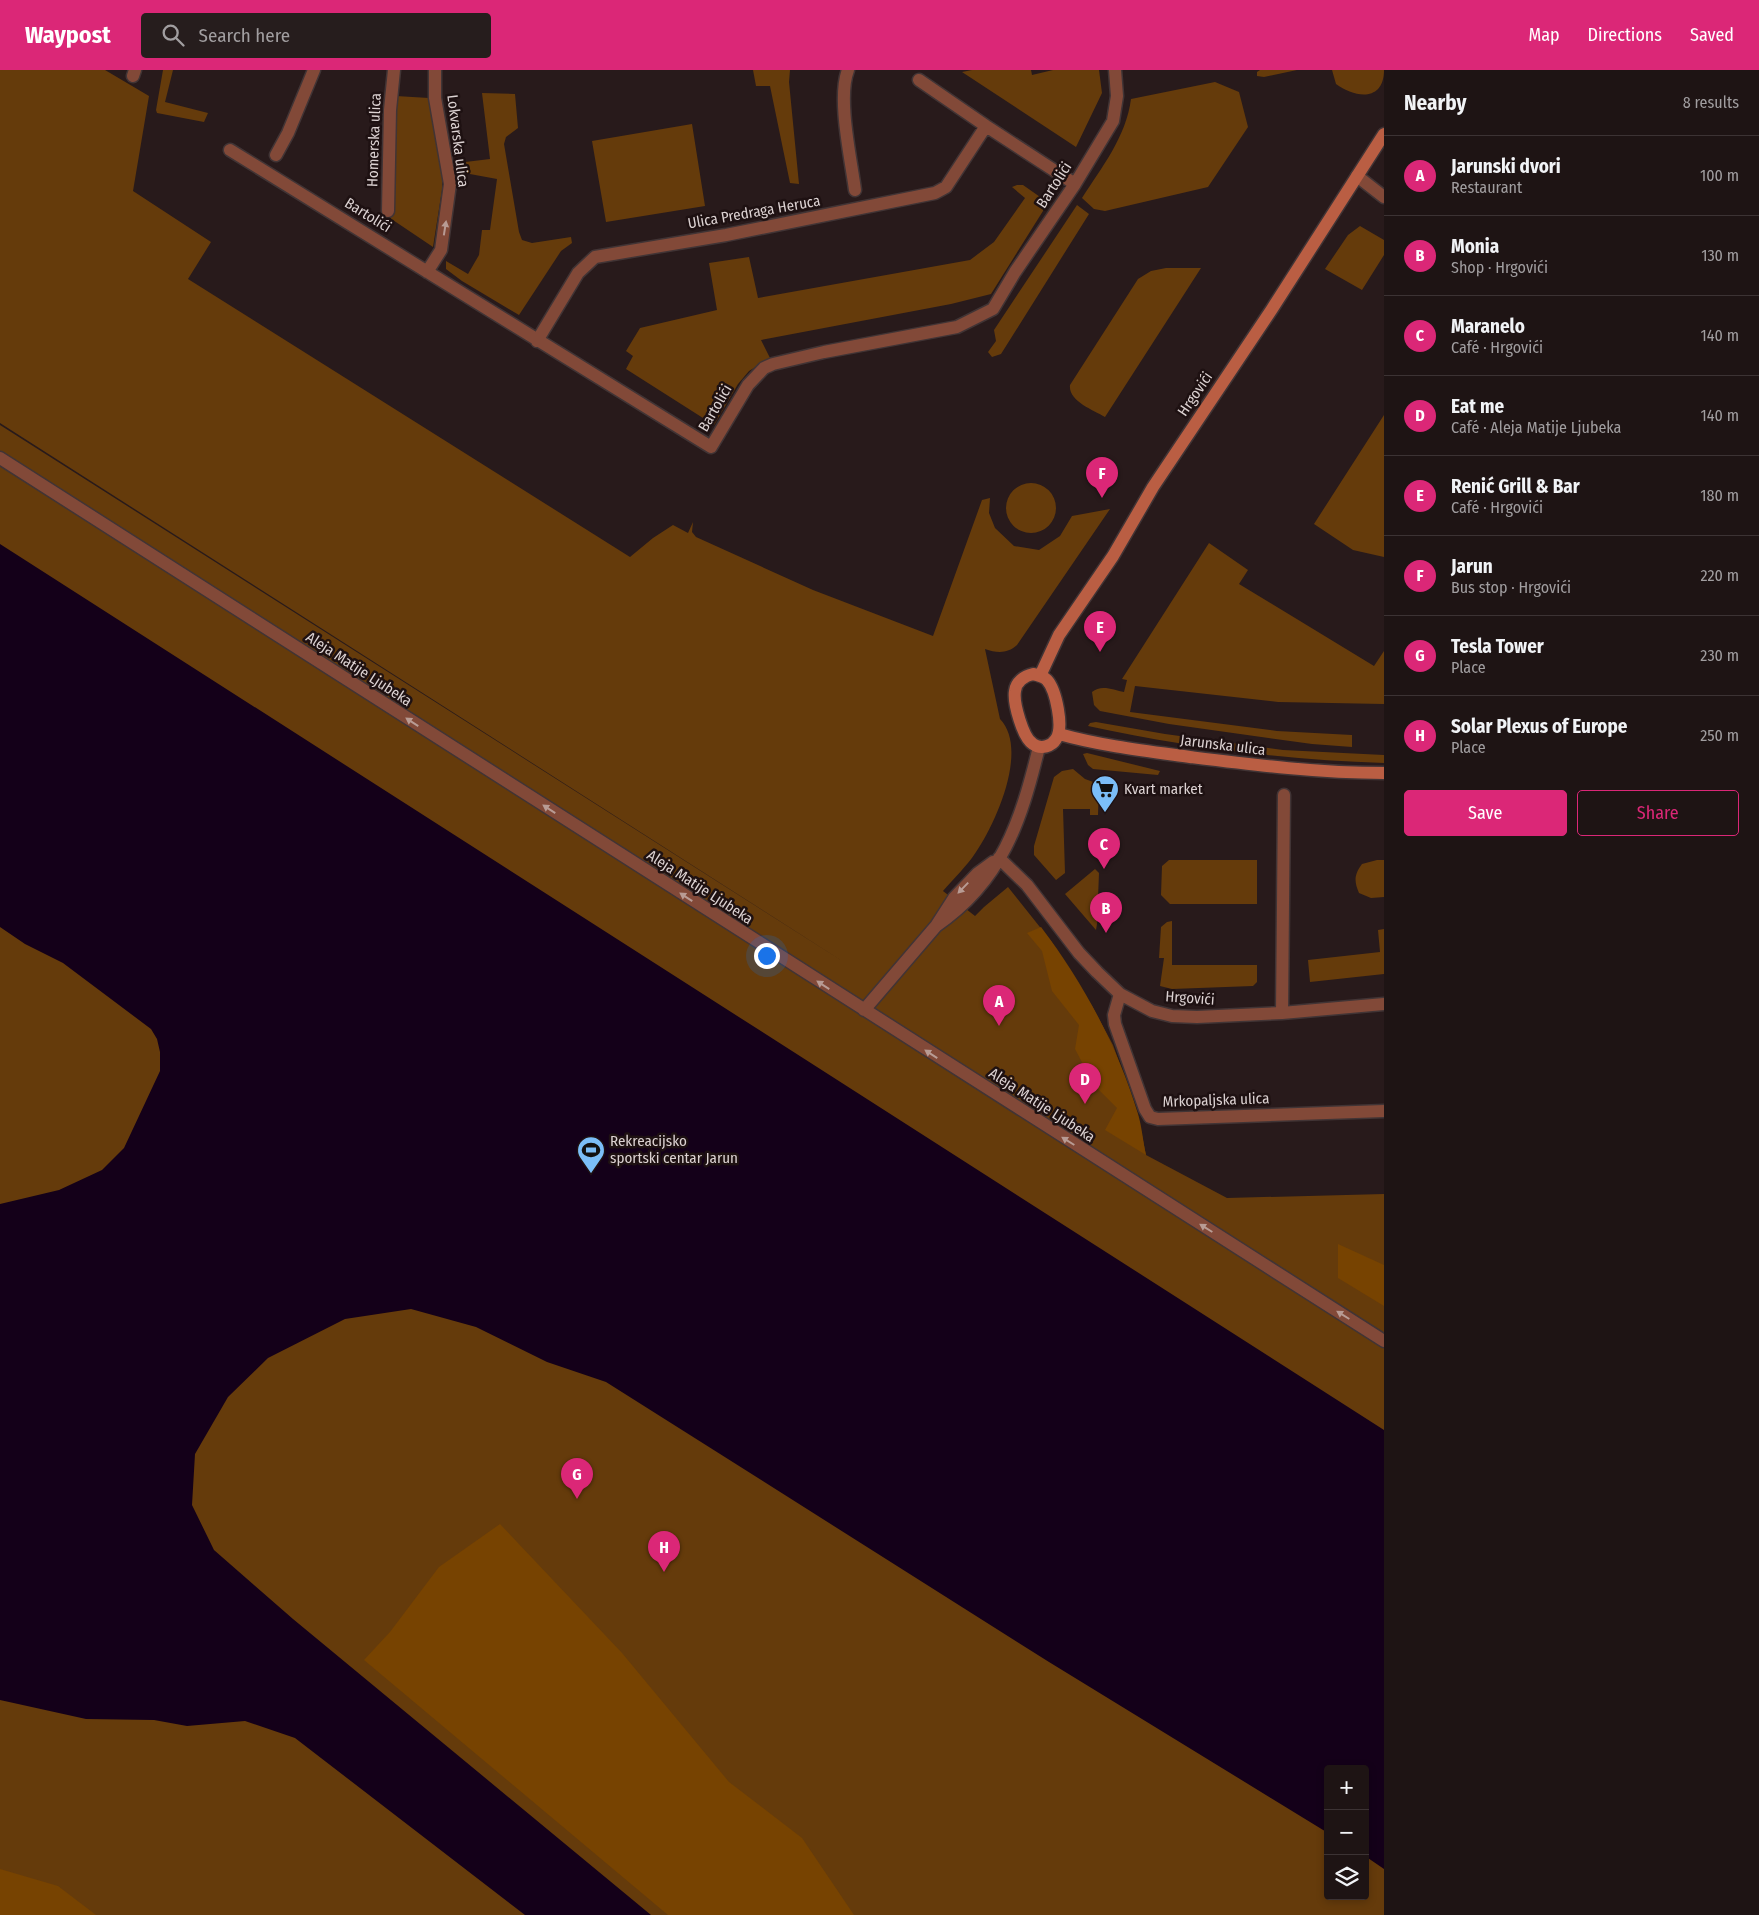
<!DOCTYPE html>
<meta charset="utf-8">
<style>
body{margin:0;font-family:"Fira Sans Condensed",sans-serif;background:#261d1d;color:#f1f3f6}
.controls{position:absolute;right:15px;bottom:15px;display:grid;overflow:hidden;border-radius:5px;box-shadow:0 2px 8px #0003}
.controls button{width:45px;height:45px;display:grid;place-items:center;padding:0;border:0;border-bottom:1px solid #3c3334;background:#1e1414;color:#f1f3f6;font:25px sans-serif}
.you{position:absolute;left:766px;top:885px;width:18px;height:18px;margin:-12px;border:4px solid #fff;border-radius:50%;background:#1a73e8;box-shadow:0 0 0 8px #1a73e833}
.badge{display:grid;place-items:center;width:32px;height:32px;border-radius:50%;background:#db2777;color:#fff;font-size:16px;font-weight:700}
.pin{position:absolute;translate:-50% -41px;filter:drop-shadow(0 1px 2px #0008)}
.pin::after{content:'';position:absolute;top:26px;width:18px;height:15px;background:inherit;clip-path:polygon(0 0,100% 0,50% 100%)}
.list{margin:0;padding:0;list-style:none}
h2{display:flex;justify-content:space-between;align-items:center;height:65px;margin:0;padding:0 20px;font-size:21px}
h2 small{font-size:16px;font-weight:400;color:#a19ea0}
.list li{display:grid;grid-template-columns:32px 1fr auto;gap:15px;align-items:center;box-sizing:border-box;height:80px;padding:0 20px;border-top:1px solid #3c3334}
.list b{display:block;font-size:19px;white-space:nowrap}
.list p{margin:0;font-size:16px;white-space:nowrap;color:#a19ea0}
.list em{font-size:16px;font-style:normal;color:#a19ea0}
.actions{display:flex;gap:10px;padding:15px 20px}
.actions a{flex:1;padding:11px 0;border:1px solid #db2777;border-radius:5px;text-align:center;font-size:18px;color:#db2777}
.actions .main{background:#db2777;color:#fff}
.icon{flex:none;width:28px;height:28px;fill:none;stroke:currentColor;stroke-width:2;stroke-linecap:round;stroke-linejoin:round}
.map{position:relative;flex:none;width:1384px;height:1845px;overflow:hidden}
header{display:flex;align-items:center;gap:30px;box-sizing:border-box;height:70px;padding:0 25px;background:#db2777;color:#fff}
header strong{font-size:24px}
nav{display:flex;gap:28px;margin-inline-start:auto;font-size:18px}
.search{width:350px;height:45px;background:#261d1d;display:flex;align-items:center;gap:12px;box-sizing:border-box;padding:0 18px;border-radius:5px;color:#a19ea0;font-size:19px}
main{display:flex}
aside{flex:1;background:#1e1414}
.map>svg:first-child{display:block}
.green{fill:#653b0b;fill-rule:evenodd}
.forest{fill:#774301}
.water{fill:#140019}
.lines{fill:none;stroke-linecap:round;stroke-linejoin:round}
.street-casing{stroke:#413435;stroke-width:15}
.secondary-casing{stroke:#413435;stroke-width:15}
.street{stroke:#824938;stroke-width:12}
.secondary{stroke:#ba5e43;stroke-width:12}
.oneway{fill:#b89b94}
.labels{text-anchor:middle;stroke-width:5;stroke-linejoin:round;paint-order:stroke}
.street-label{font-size:15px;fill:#dcd2d2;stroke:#1e1112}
.poi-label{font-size:15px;fill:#dcd2d2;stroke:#1e1112;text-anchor:start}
</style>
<header>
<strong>Waypost</strong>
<div class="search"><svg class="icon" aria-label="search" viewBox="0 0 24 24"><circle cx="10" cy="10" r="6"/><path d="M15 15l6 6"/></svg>Search here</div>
<nav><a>Map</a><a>Directions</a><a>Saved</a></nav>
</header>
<main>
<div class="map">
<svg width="1384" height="1845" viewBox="0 0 1384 1845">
<rect width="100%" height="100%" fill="#281a1b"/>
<path class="green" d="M0 0H105L149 26 133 121 211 172 188 209 630 487 653 468 673 455 688 463 693 452 692 462 696 467 813 520 933 566 982 430 990 428 989 443 995 458 1014 476 1039 480 1060 466 1072 446 1110 439 1017 575C1007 584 997 583 985 579L1000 649C1029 679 996 753 976 782 967 796 954 808 943 821L975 846 984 837 1008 817 1051 871 1092 936 1113 975 1138 1045 1146 1085 1227 1128 1384 1124V1845H0V355L850 896 0 353ZM1328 1699H1365V1826H1328Z
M163 0H173L165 32 208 43 204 52 157 43 156 40Z
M753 0H790L789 12 799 114 790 113 770 16H756Z
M972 0H1031L1032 5 1053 0H1099L1102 23 1076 77 962 2Z
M1260 0H1297L1264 7 1257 6V2Z
M1332 0H1384C1384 32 1355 28 1336 14Z
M1215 12 1239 22 1248 57 1208 117 1105 141 1094 139 1082 128C1102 97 1126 67 1131 29Z
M482 23 515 24 518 58 506 67 504 74 519 162 522 170 532 173 571 167 572 173 561 181 519 245 462 211 446 199V191L468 204 479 185 482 160H490L497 109 459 102 457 93 490 89Z
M396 26 429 28 442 94V120L433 177 381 142 394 141Z
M692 54 705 136 606 152 592 71Z
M1017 115H1023L1043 129V141L991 224 951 234 761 270 770 288 749 301 738 314 714 355 626 299 633 286 626 281 640 258 717 240 709 193 749 187 758 228 970 190 994 172 1025 128 1012 117Z
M1077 135 1089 144 1001 284 992 287 988 282 996 271 994 260Z
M1360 156 1384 170V185L1362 220 1325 199 1348 165Z
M1166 198H1201L1105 347C1093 340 1068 331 1070 315L1138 209 1151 201Z
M1384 345V487L1353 480 1314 454Z
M1006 438a25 25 0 1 1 50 0a25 25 0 1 1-50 0Z
M1209 473 1248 500 1239 514 1374 596 1384 581V634L1278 632 1135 616 1130 642 1277 661 1352 665V677L1312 674 1169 654 1100 641 1094 635 1092 622C1101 614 1114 620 1124 622L1127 610 1122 609Z
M1096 652 1165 664 1283 680 1384 685V693C1285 690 1185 677 1088 656L1090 653Z
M1087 683 1160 701 1158 705 1093 699 1088 695 1083 684Z
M1073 699 1085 709 1099 714 1098 745H1090V739H1063L1065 803 1056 810 1034 785V776L1054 707 1062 701Z
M1169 790H1257V834H1170L1161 825 1162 796Z
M1377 790H1384V827L1371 828 1359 823C1354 811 1354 805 1362 794Z
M1095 799 1099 803 1097 854 1096 860 1065 824Z
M1172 851V895H1257V912L1253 916 1172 919 1160 916 1164 888H1159L1161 857 1167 852Z
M1384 859V904L1310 912 1308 890 1380 882 1378 860Z"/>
<path class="forest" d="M1041 857C1083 912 1118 977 1138 1044 1142 1057 1143 1072 1146 1085L1105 1060 1117 1038 1094 1015 1075 979 1079 955 1052 921 1042 881 1027 863Z
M1338 1174 1384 1195V1236L1338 1208Z
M500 1454 622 1583 729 1712 802 1768 854 1845H668L364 1590 390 1562 439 1497Z
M0 1799 58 1816 96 1845H0Z"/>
<path class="water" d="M0 474 1384 1360V1799L1365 1786V1699H1328V1763L1049 1592 606 1312 547 1292 476 1257 411 1239 345 1249 268 1288 228 1327 195 1384 192 1435 214 1480 293 1549 651 1845H525L295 1668 245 1651 187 1656 154 1650 86 1649 0 1630V1134L59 1120 102 1100 124 1078 160 1001V982L157 969 151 959 63 893 25 874 0 857Z"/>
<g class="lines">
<g class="street-casing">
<path id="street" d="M848 0C837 28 851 89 855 120
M133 6 135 0
M919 10 986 56 1075 114
M230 80 711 377 748 315 764 298 773 294 824 282 957 257 993 239 1015 202 1075 114 1113 51 1117 26 1115 0
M276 85 288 63 314 0
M1357 106 1384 127
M388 141 390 40 394 0
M427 202 441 180 450 114 435 28V0
M537 271 578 203 595 187 726 165 935 123 946 117 986 56
M0 388 1384 1271
M999 788 1027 815 1079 883 1097 902 1120 924 1152 941 1172 946 1197 947 1282 943 1384 934
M936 856C1002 811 1021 751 1039 677
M1120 924 1114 945 1115 954 1145 1039 1150 1047 1158 1049 1384 1041
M864 940 936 856 954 828 978 803 993 792
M1282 943 1284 725"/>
</g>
<g class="secondary-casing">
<path id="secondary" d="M1033 604C1038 605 1043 606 1047 610 1056 620 1064 658 1056 669 1052 676 1041 680 1033 674 1023 668 1013 633 1015 621 1016 612 1024 606 1033 604Z
M1040 606 1059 565 1113 486 1153 417 1272 239 1384 64
M1059 664C1102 676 1146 681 1190 687 1255 695 1319 703 1384 703"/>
</g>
<use href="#street" class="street"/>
<use href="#secondary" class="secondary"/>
</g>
<defs><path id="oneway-solid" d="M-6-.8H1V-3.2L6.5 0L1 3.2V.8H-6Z" transform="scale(1.25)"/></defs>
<g class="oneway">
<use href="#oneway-solid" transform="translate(445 158) rotate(-81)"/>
<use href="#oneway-solid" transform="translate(412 652) rotate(-147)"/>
<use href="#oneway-solid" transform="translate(549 739) rotate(-147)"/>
<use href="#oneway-solid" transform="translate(963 818) rotate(134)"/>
<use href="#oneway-solid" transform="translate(686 827) rotate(-147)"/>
<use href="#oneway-solid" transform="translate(823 915) rotate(-147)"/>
<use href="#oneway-solid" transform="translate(931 984) rotate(-147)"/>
<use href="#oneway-solid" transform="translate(1068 1071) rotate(-148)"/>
<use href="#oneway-solid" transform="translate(1206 1158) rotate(-148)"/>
<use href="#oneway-solid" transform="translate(1343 1245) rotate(-148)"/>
</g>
<defs>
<g id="supermarket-pin" transform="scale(1.4375)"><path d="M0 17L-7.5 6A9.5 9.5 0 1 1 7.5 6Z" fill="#7bbef8" stroke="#1e1112"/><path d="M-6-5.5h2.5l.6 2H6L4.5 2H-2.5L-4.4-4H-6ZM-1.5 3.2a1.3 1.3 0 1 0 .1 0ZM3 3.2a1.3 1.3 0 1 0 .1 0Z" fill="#111"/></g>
<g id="stadium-pin" transform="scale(1.4375)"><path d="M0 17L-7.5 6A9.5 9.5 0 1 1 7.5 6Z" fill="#7bbef8" stroke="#1e1112"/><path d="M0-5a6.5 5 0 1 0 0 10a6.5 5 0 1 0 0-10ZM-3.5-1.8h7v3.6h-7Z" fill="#111"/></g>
</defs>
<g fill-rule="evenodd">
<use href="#supermarket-pin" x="1105" y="719"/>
<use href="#stadium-pin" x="591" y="1080"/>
</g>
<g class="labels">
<g class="street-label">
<text transform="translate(374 70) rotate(-88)" y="5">Homerska ulica</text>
<text transform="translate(458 71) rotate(83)" y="5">Lokvarska ulica</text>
<text transform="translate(1054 115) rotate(-57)" y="5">Bartolići</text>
<text transform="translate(754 142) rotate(-10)" y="5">Ulica Predraga Heruca</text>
<text transform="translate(368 145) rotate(32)" y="5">Bartolići</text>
<text transform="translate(1195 324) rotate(-56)" y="5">Hrgovići</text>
<text transform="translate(715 338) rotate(-60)" y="5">Bartolići</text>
<text transform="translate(359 599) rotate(33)" y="5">Aleja Matije Ljubeka</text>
<text transform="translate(1223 675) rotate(7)" y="5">Jarunska ulica</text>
<text transform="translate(700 817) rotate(33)" y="5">Aleja Matije Ljubeka</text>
<text transform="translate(1190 928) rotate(4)" y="5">Hrgovići</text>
<text transform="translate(1216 1030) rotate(-2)" y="5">Mrkopaljska ulica</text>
<text transform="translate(1042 1035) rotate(33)" y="5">Aleja Matije Ljubeka</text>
</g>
<g class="poi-label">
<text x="1124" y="724">Kvart market</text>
<text x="610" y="1076">Rekreacijsko<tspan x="610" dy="17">sportski centar Jarun</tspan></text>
</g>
</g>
</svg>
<div class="controls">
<button>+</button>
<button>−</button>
<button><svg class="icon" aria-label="layers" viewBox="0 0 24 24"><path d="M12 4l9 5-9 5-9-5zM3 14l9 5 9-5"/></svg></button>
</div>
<div class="you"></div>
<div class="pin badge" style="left:999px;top:956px">A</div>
<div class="pin badge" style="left:1106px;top:863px">B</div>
<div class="pin badge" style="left:1104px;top:799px">C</div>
<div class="pin badge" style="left:1085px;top:1034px">D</div>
<div class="pin badge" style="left:1100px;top:582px">E</div>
<div class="pin badge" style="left:1102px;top:428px">F</div>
<div class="pin badge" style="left:577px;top:1429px">G</div>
<div class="pin badge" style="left:664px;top:1502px">H</div>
</div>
<aside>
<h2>Nearby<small>8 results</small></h2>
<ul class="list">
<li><span class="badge">A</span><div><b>Jarunski dvori</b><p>Restaurant</p></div><em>100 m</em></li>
<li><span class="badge">B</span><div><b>Monia</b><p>Shop · Hrgovići</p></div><em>130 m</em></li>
<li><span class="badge">C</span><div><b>Maranelo</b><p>Café · Hrgovići</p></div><em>140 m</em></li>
<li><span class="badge">D</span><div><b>Eat me</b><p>Café · Aleja Matije Ljubeka</p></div><em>140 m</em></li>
<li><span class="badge">E</span><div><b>Renić Grill &amp; Bar</b><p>Café · Hrgovići</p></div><em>180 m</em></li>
<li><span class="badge">F</span><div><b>Jarun</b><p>Bus stop · Hrgovići</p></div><em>220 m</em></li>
<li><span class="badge">G</span><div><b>Tesla Tower</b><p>Place</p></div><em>230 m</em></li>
<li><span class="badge">H</span><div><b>Solar Plexus of Europe</b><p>Place</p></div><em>250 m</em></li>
</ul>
<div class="actions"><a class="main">Save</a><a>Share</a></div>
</aside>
</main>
